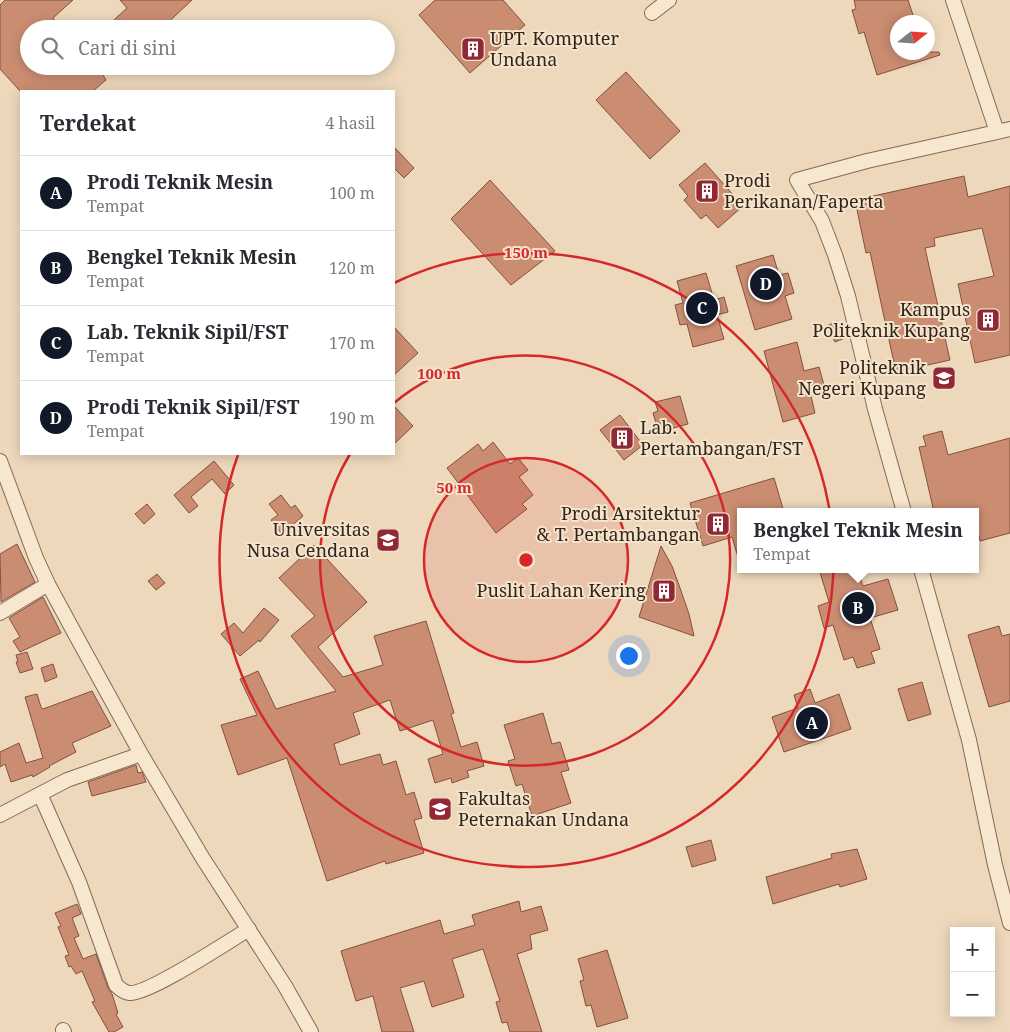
<!DOCTYPE html>
<html lang="id">
<meta charset="utf-8">
<style>
body{margin:0;font-family:"Noto Serif",serif;background:#f7f7f7;color:#2b2b33}
.controls{position:absolute;right:15px;bottom:15px;display:grid;overflow:hidden;border-radius:0px;box-shadow:0 2px 12px #0003}
.controls button{width:45px;height:45px;display:grid;place-items:center;padding:0;border:0;border-bottom:1px solid #e1e1e2;background:#fff;color:#2b2b33;font:25px sans-serif}
.compass{position:absolute;left:890px;top:15px;width:45px;height:45px;border-radius:50%;background:#fff;box-shadow:0 2px 12px #0003;rotate:73deg}
.you{position:absolute;left:628px;top:655px;width:18px;height:18px;margin:-12px;border:4px solid #fff;border-radius:50%;background:#1a73e8;box-shadow:0 0 0 8px #1a73e833}
.badge{display:grid;place-items:center;width:32px;height:32px;border-radius:50%;background:#111827;color:#fff;font-size:16px;font-weight:700}
.pin{position:absolute;translate:-50% -50%;border:2px solid #fff;box-shadow:0 1px 5px #0006}
.popup{position:absolute;left:737px;top:508px;width:242px;height:65px;box-sizing:border-box;display:grid;place-content:center;border-radius:0px;background:#fff;filter:drop-shadow(0 1px 4px #0005);font-size:16px;white-space:nowrap;color:#7c7c81}
.popup b{font-size:19px;color:#2b2b33}
.popup::after{content:'';position:absolute;left:50%;top:100%;margin-left:-10px;border:10px solid transparent;border-top-color:#fff}
.list{margin:0;padding:0;list-style:none}
h2{display:flex;justify-content:space-between;align-items:center;height:65px;margin:0;padding:0 20px;font-size:21px}
h2 small{font-size:16px;font-weight:400;color:#7c7c81}
.list li{display:grid;grid-template-columns:32px 1fr auto;gap:15px;align-items:center;box-sizing:border-box;height:75px;padding:0 20px;border-top:1px solid #e1e1e2}
.list b{display:block;font-size:19px;white-space:nowrap}
.list p{margin:0;font-size:16px;white-space:nowrap;color:#7c7c81}
.list em{font-size:16px;font-style:normal;color:#7c7c81}
.icon{flex:none;width:28px;height:28px;fill:none;stroke:currentColor;stroke-width:2;stroke-linecap:round;stroke-linejoin:round}
.map{position:relative;flex:none;width:1010px;height:1032px;overflow:hidden}
.search{position:absolute;background:#fff;box-shadow:0 2px 12px #0003;left:20px;top:20px;width:375px;height:55px;display:flex;align-items:center;gap:12px;box-sizing:border-box;padding:0 18px;border-radius:28px;color:#7c7c81;font-size:19px}
.panel{position:absolute;background:#fff;box-shadow:0 2px 12px #0003;left:20px;top:90px;width:375px;height:365px;border-radius:0px}
.map>svg:first-child{display:block}
.building{fill:#cb8d72;stroke:#83503d}
.lines{fill:none;stroke-linecap:round;stroke-linejoin:round}
.street-casing{stroke:#846956;stroke-width:16}
.street{stroke:#f8e7cf;stroke-width:14}
.ring{fill:none;stroke:#d62828;stroke-width:2.5}
.labels{text-anchor:middle;stroke-width:4;stroke-linejoin:round;paint-order:stroke}
.poi-label{font-size:18px;fill:#33241b;stroke:#f4e4cc;text-anchor:end}
.centre{fill:#d62828;stroke:#f4e4cc;stroke-width:2.5}
.ring-label{font-size:15px;text-anchor:middle;font-weight:bold;fill:#d62828;stroke:#f4e4cc;stroke-width:4;stroke-linejoin:round;paint-order:stroke}
</style>
<div class="map">
<svg width="1010" height="1032" viewBox="0 0 1010 1032">
<rect width="100%" height="100%" fill="#edd8bc"/>
<path class="building" d="M5 0H73L53 18 62 29H29V66H113L103 75 106 80 93 91H20L0 69V5Z
M120 0H192L161 29H104L127 8Z
M435 0H503L525 25 470 73 419 15Z
M854 0H908L914 18 908 20 909 22H898V52H939L940 55 877 75 864 32 859 34 852 10 856 9Z
M626 72 680 131 650 159 596 100Z
M394 147 414 168 404 178 394 168Z
M705 163 743 206 718 228 706 215 701 219 684 200 688 196 679 185Z
M964 176 968 197 1010 186V355L975 363 958 284 994 276 982 228 934 238 935 246 925 248 950 360 896 372 870 252 866 253 855 200Z
M490 180 555 251 511 285 451 219Z
M773 255 779 275 788 273 794 293 785 296 792 319 755 330 736 266Z
M706 273 714 300 724 297 728 312 717 315 724 339 693 347 687 324 680 325 675 305 683 303 677 281Z
M837 321 845 338 835 342 827 326Z
M394 327 418 353 394 375Z
M797 342 804 371 819 367 824 385 809 388 815 413 783 422 764 351Z
M680 396 688 424 663 431 660 422 656 423 653 413 658 411 655 402Z
M394 406 413 426 394 444Z
M620 415 643 445 624 460 600 430Z
M942 431 948 455 1010 438V533L980 541 976 522V512H934L919 447 926 446 923 436Z
M493 442 510 464 518 458 528 470 519 477 533 495 522 504 527 509 496 533 447 468 478 444 483 451Z
M214 461 234 485 225 494 212 479 191 497 198 506 189 513 174 495Z
M774 478 784 512H740V556L738 557 732 537 703 546 690 503Z
M281 495 291 508 295 505 303 516 282 534 271 520 278 515 269 504Z
M147 504 155 514 144 524 135 514Z
M17 544 35 582 1 602 0 554Z
M314 545 367 602 318 647 343 677 383 665 374 636 426 621 454 713 451 714 461 747 477 742 484 766 467 771 469 777 452 783 451 778 435 783 428 759 443 754 433 720 400 731 390 700 353 713 360 734 334 744 340 765 380 754 383 765 396 761 406 795 414 792 422 818 414 820 424 853 386 864 385 861 327 881 287 758 238 775 221 725 257 715 240 679 258 671 276 709 336 691 291 636 315 616 279 578Z
M661 546 672 566 679 585 689 614 694 636 639 617Z
M819 569H857L863 586 888 579 898 610 870 618 880 649 871 652 875 663 857 668 853 657 844 660 833 625 824 628 818 606 829 602Z
M157 574 165 583 156 590 148 581Z
M43 597 61 633 20 652 13 641 20 637 9 618Z
M264 608 279 620 260 642 259 640 240 656 221 634 234 623 243 633Z
M999 626 1002 636 1010 634V701L989 707 968 635Z
M27 652 33 669 20 673 16 662H18L16 655Z
M53 664 57 677 45 682 41 668Z
M922 682 931 714 908 721 898 689Z
M810 689 815 703 839 694 851 729 784 752 772 717 798 708 794 695Z
M92 691 111 726 72 743 76 752 49 766 50 767 33 777 32 775 11 782 5 764 0 767V752L19 743 26 763 43 758 25 697 37 694 41 707 43 709Z
M543 713 552 744 560 742 569 770 561 772 571 803 532 816 522 784 516 786 508 761 515 759 504 725Z
M136 765 138 773 142 772 146 782 92 796 88 782Z
M711 840 716 860 692 867 686 847Z
M857 849 867 879 840 887 839 884 773 904 766 877 832 858 831 854Z
M519 901 521 912 541 906 548 930 530 935 532 949 517 954 542 1032H510L507 1022 502 1023 496 1002 500 1001 483 949 452 959 464 997 432 1007 424 981 400 988 414 1032H382L373 996 356 1001 341 951 440 920 444 934 475 925 472 915Z
M77 904 81 914 72 918 79 936 74 938 83 959 96 954 108 988 112 994 118 1013 116 1014 123 1027 114 1032H109L92 1002 95 1001 82 971 76 974 71 966 69 967 65 956 69 955 58 927 61 926 55 913Z
M607 950 628 1018 597 1027 591 1005 586 1006 580 981 584 980 578 959Z"/>
<g class="lines">
<g class="street-casing">
<path id="street" d="M953 0 997 132
M652 13 669 0
M0 461 36 558 48 584 80 643 141 754 202 857 285 986 311 1032
M904 512 875 409 848 296 835 255 822 221 797 180 867 161 1010 129
M921 569 969 740 995 865 1010 923
M0 613 48 584
M40 794 79 882 116 985C120 989 124 992 129 993 148 995 229 941 249 929
M0 815 67 780 141 754
M63 1030 64 1032"/>
</g>
<use href="#street" class="street"/>
</g>
<circle cx="526" cy="560" r="102" fill="#d62828" fill-opacity=".12"/>
<g class="ring">
<circle cx="526" cy="560" r="102"/>
<path d="M394 403A205 205 0 1 1 350 454"/>
<path d="M394 283A307 307 0 1 1 238 455"/>
</g>
<defs>
<g id="building-square" transform="scale(1.25)"><rect x="-9" y="-9" width="18" height="18" rx="4" fill="#922735" stroke="#f4e4cc"/><path d="M-4-6H4V6H1V3H-1V6H-4ZM-2.5-4.3h1.7v1.8h-1.7ZM.8-4.3h1.7v1.8H.8ZM-2.5-1h1.7V.8h-1.7ZM.8-1h1.7V.8H.8Z" fill="#fff"/></g>
<g id="university-square" transform="scale(1.25)"><rect x="-9" y="-9" width="18" height="18" rx="4" fill="#922735" stroke="#f4e4cc"/><path d="M0-5L7-2L0 1L-7-2ZM-4 1L0 2.5L4 1V4Q0 6-4 4Z" fill="#fff"/></g>
</defs>
<g fill-rule="evenodd">
<use href="#building-square" x="473" y="49"/>
<use href="#building-square" x="707" y="191"/>
<use href="#building-square" x="988" y="320"/>
<use href="#university-square" x="944" y="378"/>
<use href="#building-square" x="622" y="438"/>
<use href="#building-square" x="718" y="524"/>
<use href="#university-square" x="388" y="540"/>
<use href="#building-square" x="664" y="591"/>
<use href="#university-square" x="440" y="809"/>
</g>
<g class="labels">
<g class="poi-label">
<text x="490" y="45" text-anchor="start">UPT. Komputer<tspan x="490" dy="21">Undana</tspan></text>
<text x="724" y="187" text-anchor="start">Prodi<tspan x="724" dy="21">Perikanan/Faperta</tspan></text>
<text x="970" y="316">Kampus<tspan x="970" dy="21">Politeknik Kupang</tspan></text>
<text x="926" y="374">Politeknik<tspan x="926" dy="21">Negeri Kupang</tspan></text>
<text x="640" y="434" text-anchor="start">Lab.<tspan x="640" dy="21">Pertambangan/FST</tspan></text>
<text x="700" y="520">Prodi Arsitektur<tspan x="700" dy="21">&amp; T. Pertambangan</tspan></text>
<text x="370" y="536">Universitas<tspan x="370" dy="21">Nusa Cendana</tspan></text>
<text x="646" y="597">Puslit Lahan Kering</text>
<text x="458" y="805" text-anchor="start">Fakultas<tspan x="458" dy="21">Peternakan Undana</tspan></text>
</g>
</g>
<circle cx="526" cy="560" r="8" class="centre"/>
<g class="ring-label">
<text x="526" y="258">150 m</text>
<text x="439" y="379">100 m</text>
<text x="454" y="493">50 m</text>
</g>
</svg>
<div class="controls">
<button>+</button>
<button>−</button>
</div>
<svg class="compass" viewBox="-18 -18 36 36"><path d="M0-13l5 13h-10z" fill="#e53935"/><path d="M0 13l5-13h-10z" fill="#7c7c81"/></svg>
<div class="you"></div>
<div class="pin badge" style="left:812px;top:723px">A</div>
<div class="pin badge" style="left:858px;top:608px">B</div>
<div class="popup"><b>Bengkel Teknik Mesin</b>Tempat</div>
<div class="pin badge" style="left:702px;top:308px">C</div>
<div class="pin badge" style="left:766px;top:284px">D</div>
<div class="search"><svg class="icon" aria-label="search" viewBox="0 0 24 24"><circle cx="10" cy="10" r="6"/><path d="M15 15l6 6"/></svg>Cari di sini</div>
<section class="panel">
<h2>Terdekat<small>4 hasil</small></h2>
<ul class="list">
<li><span class="badge">A</span><div><b>Prodi Teknik Mesin</b><p>Tempat</p></div><em>100 m</em></li>
<li><span class="badge">B</span><div><b>Bengkel Teknik Mesin</b><p>Tempat</p></div><em>120 m</em></li>
<li><span class="badge">C</span><div><b>Lab. Teknik Sipil/FST</b><p>Tempat</p></div><em>170 m</em></li>
<li><span class="badge">D</span><div><b>Prodi Teknik Sipil/FST</b><p>Tempat</p></div><em>190 m</em></li>
</ul>
</section>
</div>
